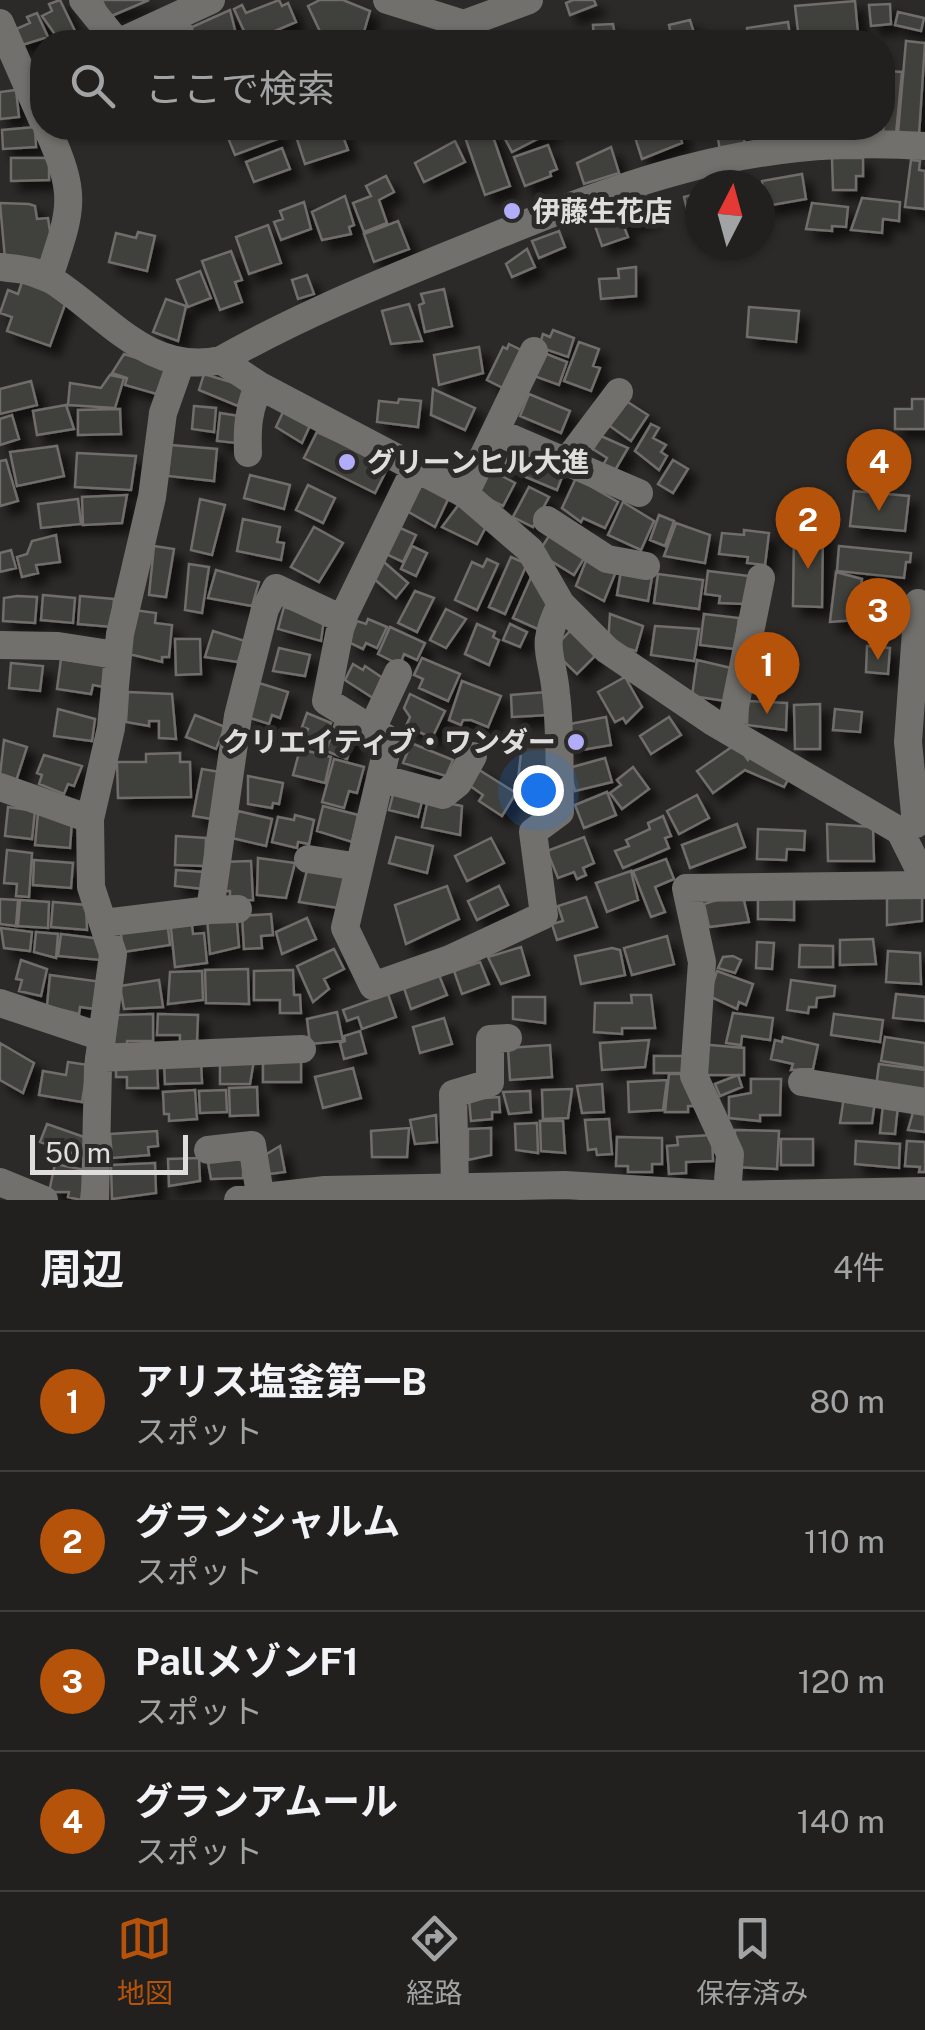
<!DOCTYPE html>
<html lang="ja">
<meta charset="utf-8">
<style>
body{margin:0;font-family:"Public Sans","Noto Sans JP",sans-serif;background:#2d2d2b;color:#f1f3f6}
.compass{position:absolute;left:685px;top:170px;width:90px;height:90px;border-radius:50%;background:#21201e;box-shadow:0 2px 8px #0004;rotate:6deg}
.scale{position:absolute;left:30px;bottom:25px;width:158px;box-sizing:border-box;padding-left:10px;border:5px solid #e0dedd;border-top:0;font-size:28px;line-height:35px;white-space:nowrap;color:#e0dedd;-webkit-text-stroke:8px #2c2a28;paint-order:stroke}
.you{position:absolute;left:538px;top:790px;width:35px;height:35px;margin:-25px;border:8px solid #fff;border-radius:50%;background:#1a73e8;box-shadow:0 0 0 15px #1a73e833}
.badge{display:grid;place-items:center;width:65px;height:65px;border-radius:50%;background:#b45309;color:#fff;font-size:32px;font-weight:700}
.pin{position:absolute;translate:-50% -82px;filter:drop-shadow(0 2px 5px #0008)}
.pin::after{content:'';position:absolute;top:52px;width:35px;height:30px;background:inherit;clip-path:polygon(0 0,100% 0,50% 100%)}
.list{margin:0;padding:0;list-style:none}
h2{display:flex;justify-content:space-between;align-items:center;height:130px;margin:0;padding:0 40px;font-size:42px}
h2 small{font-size:32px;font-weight:400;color:#a2a3a4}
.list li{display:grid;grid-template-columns:65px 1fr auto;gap:30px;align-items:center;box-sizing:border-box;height:140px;padding:0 40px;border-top:2px solid #3e3e3c}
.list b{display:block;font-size:38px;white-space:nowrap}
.list p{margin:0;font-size:32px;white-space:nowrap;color:#a2a3a4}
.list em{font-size:32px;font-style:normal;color:#a2a3a4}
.icon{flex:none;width:55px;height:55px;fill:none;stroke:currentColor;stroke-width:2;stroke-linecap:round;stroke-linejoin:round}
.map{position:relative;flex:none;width:925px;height:1200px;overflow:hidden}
.search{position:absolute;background:#21201e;box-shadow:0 2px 8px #0004;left:30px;right:30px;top:30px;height:110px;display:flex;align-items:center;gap:25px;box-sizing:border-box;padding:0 35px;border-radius:40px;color:#a2a3a4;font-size:38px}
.sheet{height:690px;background:#21201e}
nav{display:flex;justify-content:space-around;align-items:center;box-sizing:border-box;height:140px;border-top:2px solid #3e3e3c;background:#21201e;font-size:28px;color:#a2a3a4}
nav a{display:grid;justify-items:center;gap:5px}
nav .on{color:#b45309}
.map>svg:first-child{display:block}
.building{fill:#413f3d;stroke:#6f6d6a;stroke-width:2.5;filter:url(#shadow)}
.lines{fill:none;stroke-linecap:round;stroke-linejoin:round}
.minor{stroke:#72706d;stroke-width:28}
.poi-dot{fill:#b2adf9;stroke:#2c2a28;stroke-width:4}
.labels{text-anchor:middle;stroke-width:10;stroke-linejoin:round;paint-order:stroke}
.poi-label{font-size:28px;font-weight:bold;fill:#e0dedd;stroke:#2c2a28;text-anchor:start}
</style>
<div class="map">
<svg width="925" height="1200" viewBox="0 0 925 1200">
<defs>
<filter id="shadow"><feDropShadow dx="9" dy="9" stdDeviation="5" flood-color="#0009"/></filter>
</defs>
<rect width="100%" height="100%" fill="#2c2a28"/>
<path class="building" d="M60 0 76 33 59 40 42 16 52 11 49 4Z
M102 0H149L109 17Z
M279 0 282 6 288 3 296 22 249 42 234 9 242 5 246 13Z
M320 0H343L370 11 361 42H325L308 6Z
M573 0H594L596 5 570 15 566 3Z
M855 1 858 34 799 40 795 6Z
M890 4 891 24 871 26 869 5Z
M230 10 238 42H196L190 28Z
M898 12 924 18 921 31 895 25Z
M37 13 48 37 19 46 12 31 30 23 27 17Z
M690 20 694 33 672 39 669 25Z
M788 22 791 42H749L747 28Z
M613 24 616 42H594L593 25Z
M906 41 925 43 919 135 898 133Z
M888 71 902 72 896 134 883 133Z
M16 90 19 117 0 119V92Z
M35 127 36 147 3 149 2 130Z
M224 128H276L280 138 235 155Z
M312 128H340L348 150 305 164 295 133Z
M490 128 510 186 485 195 465 137Z
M516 128H548L551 132 512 152 503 135Z
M632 128H679L682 143 642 159Z
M716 128H742L745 145 720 150Z
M455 141 465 162 424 182 415 163Z
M548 145 557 169 550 172 551 176 525 186 514 157Z
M611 147 619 173 584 184 577 163Z
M282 148 290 169 254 182 246 162Z
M11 158H49V180L11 181Z
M832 158H863V176H856V190H833Z
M911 160 920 161 919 170 925 171V209L905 207Z
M802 174 806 199 766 206 762 181Z
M386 176 394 192 379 200 387 223 364 232 353 203 371 196 366 186Z
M700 193V216L689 218 684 197Z
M345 196 354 225 349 227 351 234 322 240 312 212Z
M646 196 653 215 628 224 621 204Z
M862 198 900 202 899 221 883 219 882 233 851 230Z
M304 202 311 229 281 240 274 222 283 219 280 211Z
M0 203 29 204 35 206 37 219 48 218 51 238 40 267 5 259Z
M812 203 848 207 846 227 832 226V231L806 229Z
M617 208 628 237 602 246 592 217Z
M398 221 409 249 374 262 364 234Z
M268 225 281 263 249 274 236 237Z
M559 231 565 247 539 258 532 241Z
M138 232 155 236 147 271 109 262 116 233 136 238Z
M527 249 535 267 512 277 506 264Z
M231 251 242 280 235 282 242 302 220 310 202 261Z
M636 267V296L601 299 599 279 619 278 618 269Z
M200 271 211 298 188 307 177 280Z
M307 275 314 294 298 299 292 280Z
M22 282 67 299 50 346 7 331 12 317 0 313 8 290 18 294Z
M444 289 452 326 425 332 419 305 424 303 421 294Z
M166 299 186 306 178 341 153 332Z
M409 304 422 341 391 344 382 311Z
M749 307 799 311 796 342 747 337Z
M553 330 574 338 568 357 539 347 543 334 550 337Z
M579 342 599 349 593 366 600 368 591 391 564 381Z
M509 344 525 352 507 390 487 380 503 347 507 349Z
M479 347 483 373 439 385 434 355Z
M539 351 567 362 559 385 534 376Z
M124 354 168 368 160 395 125 385 127 378 112 373Z
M204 374 244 386 238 406 199 390Z
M110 375 124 378 115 408 68 405 70 383 101 388Z
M31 381 37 405 0 414V389Z
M433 389 475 408 465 430 431 415Z
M529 394 570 411 561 433 520 416Z
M399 399 421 401 418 427 377 422 379 401 398 403Z
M623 399 648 415 631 441 607 424Z
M912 399H925V429H895V409H912Z
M66 405 74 429 37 435 33 411Z
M194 406 216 408 214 432 192 429Z
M285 408 312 421 302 443 276 427Z
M120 409 121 434 78 435V410Z
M220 413 239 416 236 443 217 441Z
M12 415 19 439 0 445V419Z
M651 424 659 428 653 438 666 445 661 452 667 456 659 470 635 451Z
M317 432 389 465 375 493 304 458Z
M601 436 628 448 614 472 603 465 607 458 593 449Z
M171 445 217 449 214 481 168 476Z
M57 446 64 476 17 486 10 452Z
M512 447 565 469 557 490 504 468Z
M77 453 136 456 131 490 75 487Z
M6 460 18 501 0 506V461Z
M673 460 688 469 673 493 658 484Z
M487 468 515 483 503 506 474 492Z
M250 475 290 485 284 509 244 498Z
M576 478 618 502 605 528 583 518 581 522 562 508Z
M421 481 450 495 435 527 407 511Z
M308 485 335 498 323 523 296 510Z
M529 487 549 497 533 527 513 517Z
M854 491 909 496 905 531 850 526Z
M127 495 122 523 83 525 82 497Z
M78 499 81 524 41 528 38 504Z
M200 499 225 505 212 555 191 550Z
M623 502 654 521 641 550 608 535Z
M460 503 489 521 477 544 442 527Z
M659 515 674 521 665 546 650 540Z
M243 519 280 527 277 542 284 543 281 560 237 551Z
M676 523 710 535 705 563 664 556Z
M314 527 343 543 319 582 291 567Z
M398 527 416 535 403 562 386 554Z
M744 530 769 533 765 565 747 563 748 557 719 554 722 533 744 535Z
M794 531 823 532 822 607 793 606Z
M551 533 586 555 574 575 538 553Z
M56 535 60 562 36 565 38 573 22 577 17 557 27 554 32 541Z
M154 546 174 549 166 597 149 595Z
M412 546 427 553 416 576 401 569Z
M839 546 911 553 910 562H906L904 578 837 571Z
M11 550 16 568 0 572V553Z
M511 557 527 564 505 614 489 607Z
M587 558 617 569 604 601 576 586Z
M487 559 498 564 477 610 455 600 472 562 483 567Z
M384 562 408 583 396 598 372 577Z
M189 564 209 567 202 613 185 610Z
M216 570 259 582 252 606 208 598Z
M621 571 652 577 648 601 617 595Z
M708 571 749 576 745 604 719 603 720 596 705 594Z
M836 572 862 579 856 620 830 622Z
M658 574 703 580 699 609 654 603Z
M532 575 551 604 540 630 513 618Z
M415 591 434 598 417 632 398 623Z
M43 595 75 598 73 623 41 620Z
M17 596 37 597 35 623 3 621 4 598Z
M80 596 114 599 112 627 78 624Z
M284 607 324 619 321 641 278 629Z
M446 609 466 619 446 648 430 640Z
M134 610 156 613 155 623 172 625 169 657H162V662L129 654Z
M610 614 643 626 636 651 608 643Z
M704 614 739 618 735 649 700 645Z
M368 619 387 627 377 648 366 643 363 649 348 642 357 621 366 624Z
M477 624 495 632 493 637 499 640 489 665 465 654Z
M510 624 527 632 520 647 503 640Z
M655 626 699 629 694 661 651 655Z
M390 627 425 643 417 660 404 654 400 665 378 654Z
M572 629 598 653 577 674 552 650Z
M213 631 245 641 238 662 205 657Z
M175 639H200L201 674 176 675Z
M867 646 890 648 888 674 866 672Z
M279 648 310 655 305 676 273 671Z
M422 658 460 674 448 701 419 688 423 679 414 675Z
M61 659 107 666 104 687 93 685 91 694 57 689Z
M697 660 731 668 726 701 692 696Z
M11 663 43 666 40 691 9 688Z
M353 664 363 670 365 666 387 681 376 700 345 680Z
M625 677 642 707 626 723 623 718 615 722 598 692Z
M462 681 501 696 488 727 471 720H463L461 725 449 720Z
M259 683 288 692 280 718 272 715 269 724 247 717Z
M128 692 172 694 176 739 159 738V721H149V726L126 722Z
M546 692 548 715 512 717 511 695Z
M410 694 445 711 432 738 406 726 410 717 404 708Z
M748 701 787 703 786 730 747 725Z
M820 704V749H795L794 705Z
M58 709 95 719 92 741 54 736Z
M835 709 862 712 860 732 833 730Z
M307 713 331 723 322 745 304 738 308 729 302 727Z
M195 715 225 727 216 749 186 737Z
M606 717 611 745 570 752 565 725Z
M669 717 681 735 651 754 640 736Z
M335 724 356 731 347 759 326 751Z
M4 740 27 747 16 781 0 775Z
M411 743 453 760 446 776 403 763Z
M522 744 552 748 548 783 518 780Z
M736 744 748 760 752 753 790 776 784 787 745 770 713 793 697 771Z
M300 749 331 757 325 783 293 775Z
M180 753V762H190L191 797 118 798 117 762H146V754Z
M44 755 82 766 74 786 68 784 64 794 39 784 42 775 37 773Z
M605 758 612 782 575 791 569 768Z
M334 759 364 767 357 793 349 791 344 808 322 802Z
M633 767 649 789 622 809 610 793 621 785 617 780Z
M476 768 516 793 502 816 479 801 483 795 466 783Z
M202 769 220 772 212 819 193 816Z
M248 776 283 783 279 804 273 803 272 808 248 804Z
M395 787 424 794 418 817 389 810Z
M607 792 616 815 584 828 575 805Z
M697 795 709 818 679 834 667 811Z
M428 799 462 806 460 835 422 827Z
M323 806 358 815 352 842 317 831Z
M8 807 35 811 32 839 5 836Z
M238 811 272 819 266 846 232 838Z
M38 813 72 821 70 848 35 845Z
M295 815 314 820 309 844 298 842 297 848 272 842 278 817 294 820Z
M663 816 671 836 665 838 669 848 623 868 615 851 629 846 626 840 650 829 648 823Z
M737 824 745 847 690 868 682 845Z
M827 824 873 827 874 861H828Z
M758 829 805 831 804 850 787 849 786 860 757 859Z
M176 836 206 838 205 866 175 865Z
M396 837 433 846 427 873 389 863Z
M584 837 594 863 583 868 586 875 577 879 574 872 558 878 547 851Z
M491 838 504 863 467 881 455 856Z
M7 850 32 853 29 897 16 896 17 884 4 883Z
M258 858 295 863 286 898 257 895Z
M666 859 674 879 655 887 665 912 651 917 633 871Z
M34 860 73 863 71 888 33 885Z
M251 861 253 900 230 901V891H223L221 862Z
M308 867 347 873 339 908 299 902Z
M176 870 205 872 204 889 175 886Z
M631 871 638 900 607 912 596 883Z
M447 886 459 919 406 944 395 905Z
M499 886 508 905 477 920 468 901Z
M742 892 749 922 709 927 704 904Z
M758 893H794V920L758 919Z
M887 894H922V921L887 925Z
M586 897 597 927 557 940 552 924 563 921 558 906Z
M0 899 18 900 16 926 0 924Z
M20 900 49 902 48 928 18 926Z
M53 902 86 905 87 930 51 927Z
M271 914 273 935 261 936 262 948 244 949 242 916Z
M191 917 193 934 204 933 207 963 175 967 170 919Z
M207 917 237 922 239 947 210 954Z
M307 918 316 939 282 954 276 932Z
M167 920 170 945 123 952 120 926Z
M1 928 32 932 30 951 4 948Z
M36 932 58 934 56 958 34 952Z
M61 934 102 939 100 960 58 956Z
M667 936 674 964 632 975 624 948Z
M873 939 876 964 840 965V940Z
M757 942 774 943 772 969 756 968Z
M800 945 833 946V967H799Z
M521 947 529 975 501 984 488 957Z
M612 948 620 950 625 975 581 984 575 956Z
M334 949 344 969 324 979 329 989 313 1002 297 966Z
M888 951 920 953 921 984 886 982Z
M733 956 741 960 735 973 718 968 723 957Z
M21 960 47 969 41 996 19 991 22 980 16 979Z
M480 962 489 984 462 994 454 971Z
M248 969 249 1004 206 1003 205 970Z
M293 970 294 995H300L301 1013H280V1000H254V971Z
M202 971 203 1000 168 1004 170 972Z
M717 971 753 984 746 1005 739 1002 737 1009 709 996Z
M50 975 102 982 95 1009 80 1007 79 1014 47 1006Z
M439 975 447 995 411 1009 404 988Z
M159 980 163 1007 124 1009 120 986Z
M791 980 835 986 834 996 817 998 816 1007H809L808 1013 787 1010Z
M388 994 396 1017 362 1029 358 1017 347 1021 343 1010Z
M896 994 925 997V1021L893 1018Z
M631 995H651L655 1028H622V1034L594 1032 595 1003H632Z
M513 997H545V1023L513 1019Z
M337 1012 343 1041 310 1044 307 1019Z
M733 1013 773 1018 770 1040 742 1036 741 1045 726 1043Z
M153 1014V1041H127V1048H110L115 1015Z
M158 1014 198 1015 197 1043H180V1035H157Z
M834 1014 883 1020 880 1042 831 1035Z
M444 1018 452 1044 420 1053 413 1027Z
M360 1031 366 1053 344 1059 340 1043 345 1041 344 1036Z
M783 1037 818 1045 813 1069 791 1070 793 1064 771 1059 775 1040 782 1042Z
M885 1037 925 1043V1068L881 1061Z
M649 1040 645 1067 602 1070 600 1043Z
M0 1043 34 1063 23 1093 0 1080Z
M699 1044 744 1048V1075H699Z
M550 1045 552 1077 510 1080 508 1048Z
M301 1055V1082H263V1059Z
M654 1056H687L686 1073H654Z
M201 1060 202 1083 165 1084 164 1062Z
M254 1060 250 1084H220V1061Z
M68 1062 88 1065 82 1102 39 1095 43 1071 66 1075Z
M157 1062 158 1088H127V1077H116V1063Z
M879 1064 925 1070V1093L876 1087Z
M353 1068 361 1098 323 1108 315 1077Z
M669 1074H686L695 1106H688V1112H665Z
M738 1075 742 1087 720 1096 715 1084Z
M751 1079H781L780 1115H760V1121L729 1118V1097L751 1093Z
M667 1080 663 1110 629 1112 628 1082Z
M602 1084 604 1112 582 1113 577 1086Z
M257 1087 258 1115 230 1116 229 1088Z
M572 1089 568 1118 543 1119 542 1090Z
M195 1090 197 1119 169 1121V1114H164L163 1092Z
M226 1090 227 1112 200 1113 199 1091Z
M530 1091 531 1112 509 1114 503 1092Z
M499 1097 500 1112H492V1119L471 1121 469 1099Z
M844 1097 875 1101 872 1123H840Z
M883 1105 898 1106 895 1134 880 1133Z
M914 1109 925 1110V1132L908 1130Z
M436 1115 437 1142 415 1144 410 1120Z
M609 1119 612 1154 597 1155 596 1149 588 1150 585 1120Z
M540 1121H563L565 1153 541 1151Z
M537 1123 538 1153 516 1150 515 1124Z
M47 1124 87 1138 80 1156 40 1142Z
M409 1128 407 1157H372L371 1131Z
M491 1128V1155L468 1160V1129Z
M735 1130 779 1131 777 1169 734 1167Z
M157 1131 158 1146 148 1147 149 1155 112 1158 110 1134Z
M712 1135 713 1161 686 1162V1173L669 1174 667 1146 678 1145 677 1137Z
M617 1137 662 1138V1164H652V1172H628V1166H616Z
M781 1139H813V1165H781Z
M856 1141 900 1144 899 1168 855 1164Z
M907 1141 925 1142V1172H919L920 1167 905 1166Z
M280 1146 285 1172 269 1174 265 1155Z
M243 1156V1178L211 1179 207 1157Z
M199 1158 200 1181 169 1186 168 1159Z
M155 1163 156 1193 112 1199 111 1165Z
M55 1164 85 1170 81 1200 68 1197 69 1192H49Z"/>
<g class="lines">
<path class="minor" d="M83 0 117 42
M387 0 464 24 529 0
M173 18 184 42
M0 23 42 119
M120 42 211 0
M47 128C78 196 72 208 49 277
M0 267C17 269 38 270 52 280 107 315 149 376 221 360 297 317 375 285 456 252 619 185 743 134 925 146
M221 360 260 386 465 494 530 550 561 604 607 650 713 722 900 831 925 881
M497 432 639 493
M248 453C247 428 248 408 260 386
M567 461 619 392
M416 467 342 619 326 701 389 740 345 928 373 986 450 959 544 915 533 832 560 812C559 773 561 733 556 694 552 650 539 649 561 604
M465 494 534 351
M547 520 607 559 646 566
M0 645 58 646 116 655
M372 729 398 673
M730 731 761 578
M380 778 443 795 458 783 473 756
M0 787 90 819
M916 824 908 742 918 603
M308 859 359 867
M210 910 238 909
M104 923 210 910 238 716 265 609 276 588 342 619
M0 1003 102 1037
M99 1058 302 1049
M802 1082 925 1102
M208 1150 252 1145 261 1200
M0 1182 44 1200
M455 1187 453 1094 490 1083V1039L508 1038
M727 1195 730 1154 694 1076 702 962 686 888 925 885
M95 1200 98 1067 113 954 91 887 90 819 111 728 120 634 152 497 163 413 181 362
M238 1200 325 1190 565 1185 727 1195 925 1191"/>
</g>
<g class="poi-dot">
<circle cx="512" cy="211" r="10"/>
<circle cx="347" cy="462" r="10"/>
<circle cx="576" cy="742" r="10"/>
</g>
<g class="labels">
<g class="poi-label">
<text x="532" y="221">伊藤生花店</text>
<text x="367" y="472">グリーンヒル大進</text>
<text x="556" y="752" text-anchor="end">クリエイティブ・ワンダー</text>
</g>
</g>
</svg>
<svg class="compass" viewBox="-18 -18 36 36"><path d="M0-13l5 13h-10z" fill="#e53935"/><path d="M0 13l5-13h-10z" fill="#a2a3a4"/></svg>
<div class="scale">50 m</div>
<div class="you"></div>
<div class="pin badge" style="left:767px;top:714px">1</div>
<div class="pin badge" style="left:808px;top:569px">2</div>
<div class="pin badge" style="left:878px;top:660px">3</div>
<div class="pin badge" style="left:879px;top:511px">4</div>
<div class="search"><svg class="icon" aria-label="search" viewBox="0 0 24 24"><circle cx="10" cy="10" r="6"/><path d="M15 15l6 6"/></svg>ここで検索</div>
</div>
<section class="sheet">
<h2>周辺<small>4件</small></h2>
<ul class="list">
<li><span class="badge">1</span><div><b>アリス塩釜第一B</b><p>スポット</p></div><em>80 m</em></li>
<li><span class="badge">2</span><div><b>グランシャルム</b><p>スポット</p></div><em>110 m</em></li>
<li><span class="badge">3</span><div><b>PallメゾンF1</b><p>スポット</p></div><em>120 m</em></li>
<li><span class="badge">4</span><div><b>グランアムール</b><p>スポット</p></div><em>140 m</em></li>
</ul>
</section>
<nav>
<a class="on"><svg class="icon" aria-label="map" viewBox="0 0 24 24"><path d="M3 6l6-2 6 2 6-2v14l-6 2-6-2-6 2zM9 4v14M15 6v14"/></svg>地図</a>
<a><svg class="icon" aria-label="directions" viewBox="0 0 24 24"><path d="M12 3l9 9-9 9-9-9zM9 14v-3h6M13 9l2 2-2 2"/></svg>経路</a>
<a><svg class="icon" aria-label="saved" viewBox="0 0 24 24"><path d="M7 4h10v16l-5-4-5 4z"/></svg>保存済み</a>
</nav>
